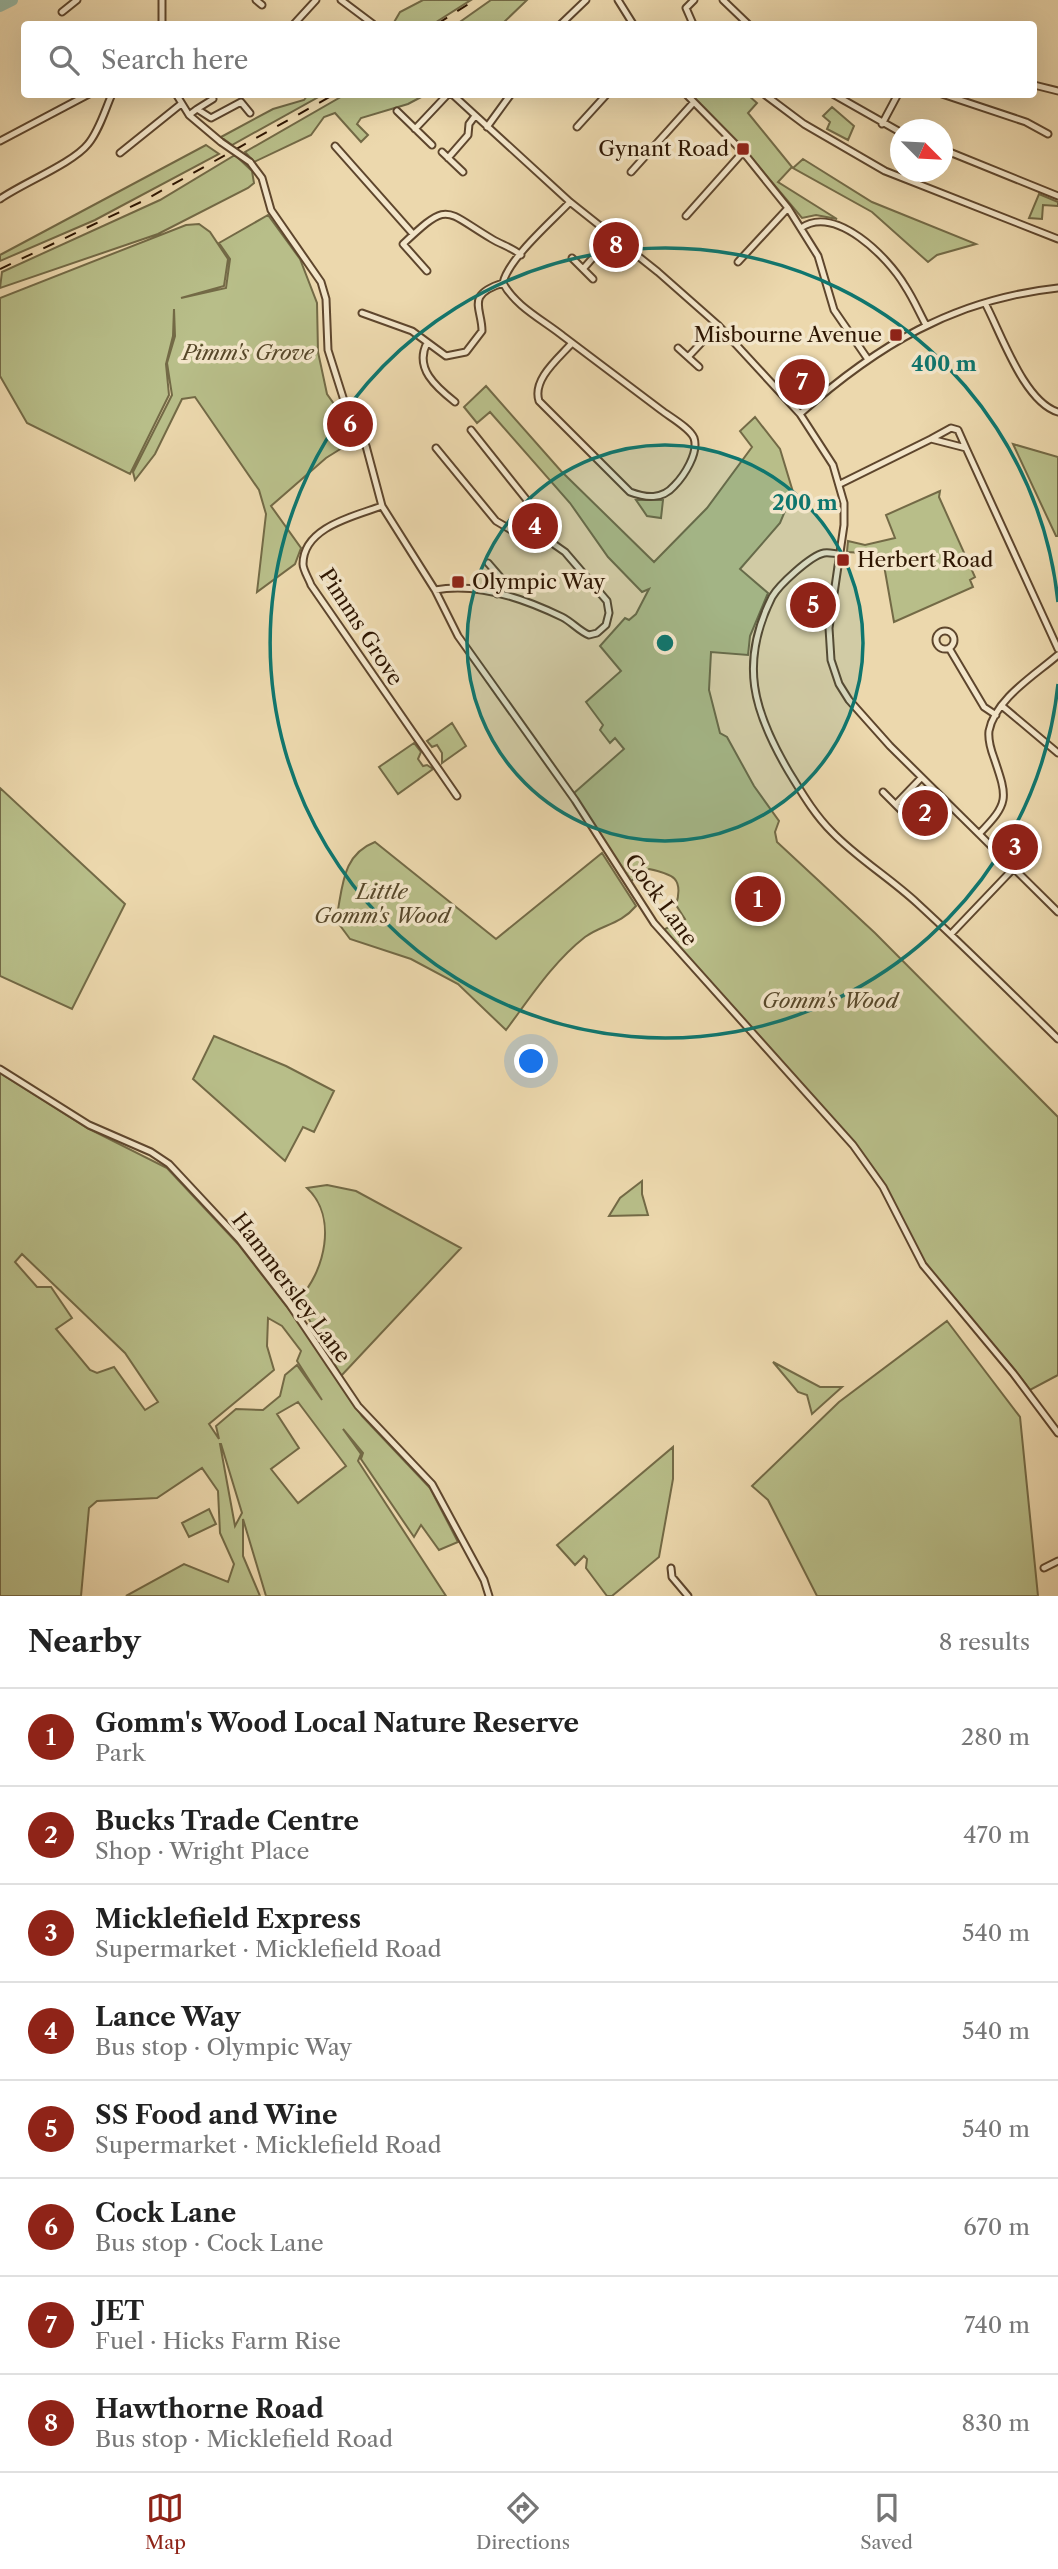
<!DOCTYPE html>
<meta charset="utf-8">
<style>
body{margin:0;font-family:"Libre Caslon Text",serif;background:#f6f6f6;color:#222}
.compass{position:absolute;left:890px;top:119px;width:63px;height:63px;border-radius:50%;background:#fff;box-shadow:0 7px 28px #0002;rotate:114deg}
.you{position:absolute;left:532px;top:1062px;width:24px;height:24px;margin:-18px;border:5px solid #fff;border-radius:50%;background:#1a73e8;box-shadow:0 0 0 10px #1a73e833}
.badge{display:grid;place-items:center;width:46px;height:46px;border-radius:50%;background:#8f2418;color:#fff;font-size:23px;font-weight:700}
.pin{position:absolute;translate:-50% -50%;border:4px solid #fff;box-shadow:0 2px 7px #0006}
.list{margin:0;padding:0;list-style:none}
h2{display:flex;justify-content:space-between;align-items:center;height:91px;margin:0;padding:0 28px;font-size:30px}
h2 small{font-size:23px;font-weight:400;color:#767676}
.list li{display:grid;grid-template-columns:46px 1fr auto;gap:21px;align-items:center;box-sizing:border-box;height:98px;padding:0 28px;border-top:2px solid #e0e0e0}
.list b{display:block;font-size:26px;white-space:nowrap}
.list p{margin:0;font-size:23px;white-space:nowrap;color:#767676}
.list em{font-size:23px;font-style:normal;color:#767676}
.icon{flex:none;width:38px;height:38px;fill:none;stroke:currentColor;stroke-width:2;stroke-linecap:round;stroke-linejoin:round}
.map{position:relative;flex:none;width:1058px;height:1596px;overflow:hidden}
.search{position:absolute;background:#fff;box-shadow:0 7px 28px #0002;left:21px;right:21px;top:21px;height:77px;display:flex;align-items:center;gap:18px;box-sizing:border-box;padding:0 24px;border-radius:7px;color:#767676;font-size:26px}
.sheet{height:875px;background:#fff}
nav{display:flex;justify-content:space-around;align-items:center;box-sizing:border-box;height:98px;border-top:2px solid #e0e0e0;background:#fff;font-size:19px;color:#767676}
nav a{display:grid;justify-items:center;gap:4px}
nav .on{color:#8f2418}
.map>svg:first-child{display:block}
.green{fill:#b8be89;stroke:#736a46;stroke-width:2;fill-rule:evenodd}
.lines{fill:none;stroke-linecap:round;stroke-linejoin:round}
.river{stroke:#99baa6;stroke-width:12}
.street-casing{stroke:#5e462d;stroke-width:9}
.street{stroke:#f3e6ca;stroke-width:5}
.rail{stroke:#2e1602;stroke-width:2;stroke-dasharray:12 12;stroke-linecap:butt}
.street-bridge-casing{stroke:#5e462d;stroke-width:9;stroke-linecap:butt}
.street-bridge{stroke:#f3e6ca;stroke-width:5}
.ring{fill:none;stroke:#0f766e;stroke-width:3.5}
.poi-dot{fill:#8f2418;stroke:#f3e6ca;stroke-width:2.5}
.labels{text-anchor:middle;stroke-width:7;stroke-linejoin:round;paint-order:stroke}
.poi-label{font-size:21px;fill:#2e1602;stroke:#f3e6ca;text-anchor:end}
.park-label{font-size:21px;font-style:italic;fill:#57482a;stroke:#f3e6ca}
.street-label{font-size:21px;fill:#2e1602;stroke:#f3e6ca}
.centre{fill:#0f766e;stroke:#f3e6ca;stroke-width:3.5}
.ring-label{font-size:21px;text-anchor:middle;font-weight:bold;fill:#0f766e;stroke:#f3e6ca;stroke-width:7;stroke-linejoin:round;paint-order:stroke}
</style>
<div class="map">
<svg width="1058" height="1596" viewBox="0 0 1058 1596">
<rect width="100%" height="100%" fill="#ecd8ad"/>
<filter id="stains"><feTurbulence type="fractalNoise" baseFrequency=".00286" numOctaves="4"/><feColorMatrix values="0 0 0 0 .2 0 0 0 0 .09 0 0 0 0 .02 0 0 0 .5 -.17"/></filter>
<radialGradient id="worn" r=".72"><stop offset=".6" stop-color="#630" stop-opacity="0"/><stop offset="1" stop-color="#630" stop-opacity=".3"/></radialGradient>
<path class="green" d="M423 0H471L433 24H393L400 12Z
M491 0H527L502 24H457Z
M346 94 425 95 408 104 361 118 357 124 368 135 361 142 335 113 324 117 311 135 254 162 245 152Z
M308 95H322L232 145 221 137 273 109 304 100Z
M689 95 724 97 728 95H748L757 103 748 113 792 167 778 182 837 219 816 215 802 218 745 150Z
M832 107 854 126 848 140 827 129 830 122 823 116Z
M206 145 219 154 95 220 0 261V255Z
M235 155 252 171 254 183 248 188 158 234 0 288 2 272 160 200Z
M803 159 872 202 976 244 937 255 928 262 872 212 793 168Z
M1039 194 1058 202V206L1043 205 1042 219 1029 218Z
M268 215 300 259 317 303 318 352 327 394 358 438 326 458 271 506 301 548 295 564 257 592 266 514 259 490 195 397 182 399 155 454 135 480 133 472 172 395 167 363 175 336 174 309 173 336 166 364 169 395 130 474 27 423 0 376V298L186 225 199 224 210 232 228 259 224 286 181 298 226 288 230 259 219 243Z
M486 386 561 471 654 562 707 508 752 447 740 431 755 417 780 449 793 492 780 523 740 569 768 593 750 636 748 655 711 652 709 690 720 733 727 737 754 786 779 821 775 832 777 842 875 933 1058 1117V1375L1030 1390C998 1345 957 1309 925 1265 899 1228 885 1184 858 1147L663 930 685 919 676 905C684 878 673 874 649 869L628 883 574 793 624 749 615 738 610 743 600 730 603 725 586 702 621 671 600 646 625 618 629 620 636 614 649 589 642 592 608 557 570 503 490 412 477 423 464 407Z
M1013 444 1058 457V536H1056Z
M940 491 939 497 975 577 970 580 973 587 894 622 882 554 847 552 848 541 865 545 895 538 886 515Z
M636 500H663L661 518 647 516Z
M452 723 466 746 442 763V753L437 745 432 747 427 741Z
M414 743 421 752 418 759 423 766 427 765 433 769 398 794 379 767Z
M0 788 125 904 72 1009 0 976Z
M375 842 496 939 602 853 636 906C620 925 603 924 585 937 553 962 530 998 506 1030L458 984 411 959 350 939 336 920C343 888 341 855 375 842Z
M214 1036 286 1066 334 1091 314 1132 303 1127 285 1161 193 1079Z
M0 1073 87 1128 167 1168 238 1244 294 1316 362 1416 430 1488 458 1542 439 1550 421 1525 414 1537 361 1459 363 1453 343 1429 361 1454 358 1461 446 1596H266L243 1519V1556L260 1596H126L184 1564 228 1582 234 1564 220 1533 218 1491 202 1468 157 1498 97 1501 89 1508 81 1596H0ZM22 1254 125 1353 158 1402 145 1410 114 1367 97 1373 90 1370 56 1329 72 1318 51 1287H37L15 1262ZM268 1318 282 1326 301 1351 297 1361 322 1400 297 1365 285 1375 280 1396 263 1410 236 1409 216 1426 219 1439 209 1424 274 1370 267 1346ZM298 1402 346 1466 298 1503 271 1469 299 1448 277 1414ZM221 1444 242 1513 235 1526 220 1444Z
M642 1181V1194L648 1215 609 1216 620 1198Z
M327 1185 356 1191 461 1248 341 1376 298 1300C325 1272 338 1217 307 1188Z
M947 1321 1020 1417 1038 1596H817L768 1500 752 1486 839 1402Z
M773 1362 820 1387H842L812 1414 807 1395 798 1392Z
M673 1447V1479L659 1557 612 1596H607L586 1568 587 1559 584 1556 575 1565 557 1545Z
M209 1509 216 1524 189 1537 182 1523Z"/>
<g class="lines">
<path class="river" d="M0 6 12 0"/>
<g class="street-casing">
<path id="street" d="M162 0V24
M256 0 262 5
M341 0 373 24
M618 0 633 24
M723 0 748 24
M62 12 77 0
M294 24 316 0
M561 24 586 0
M693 24 686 8 694 0
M1034 85 1058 91
M176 94 189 115 221 142
M452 94 570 202 658 272 718 325 800 414 833 465 844 503V525L829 628 831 660 839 684 849 700 890 746 1058 912
M686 94 743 152 788 208 818 256 834 310 867 358
M764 94 804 124 885 171 1058 239
M833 94 900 132
M942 94 1026 122 1048 134
M197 109 213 99
M397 111 432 145
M189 115 197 109 211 118 241 102 250 113
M882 124 898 94
M487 127 511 94
M577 127 607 94
M415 129 448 94
M0 141 89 94
M335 146 413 234
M942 149 1058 196
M442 152 463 172
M120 153 181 104
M448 158 468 135 469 124 475 116
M250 162 262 178 271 210 321 282 326 299 328 350 347 410 366 446 382 506 435 590 458 636 575 800 654 923 853 1145 883 1187 923 1265 1013 1373 1058 1433
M631 172 694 102
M0 199C23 183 73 163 88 144 99 131 105 110 112 94
M570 202C552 221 508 259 503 283 515 306 543 320 563 336 596 361 629 386 661 410 670 417 690 428 694 438 699 453 684 476 674 486 662 500 646 498 630 492L539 401C532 379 559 358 572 343
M686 216 743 152
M801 228C835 204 888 257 905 286 913 298 919 312 926 325
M572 258 593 279
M738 262 788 208
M583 269 612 236
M427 271 403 244C450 200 443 210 492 239 502 245 511 247 521 255
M985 303C1001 333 1024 402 1058 412
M362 313 412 331 446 356 466 352 482 331C482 308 465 295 503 283
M427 343C414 368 436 387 455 402
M678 348 699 367
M688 357 718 325
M800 414C876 346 954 299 1058 288
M931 439 951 428 958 430 966 448
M436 448 496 521 540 547 553 542
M840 484 931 439 966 448 1058 649
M382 506C355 516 303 527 303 564 303 570 309 579 311 585L457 796
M840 554C835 554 829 552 824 553 810 556 779 585 772 597 739 663 753 711 789 772 802 793 814 814 832 832 857 858 890 878 917 903 965 947 1011 993 1058 1039
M488 563 501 578 497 594
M435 590C476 582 525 599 562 617 572 622 579 631 589 635L597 633 606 625 609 613 607 601 565 552 555 545 526 499 471 430
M936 640a9 9 0 1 1 18 0a9 9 0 1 1-18 0Z
M949 648 984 707 996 715
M1002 706 1058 753
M883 792 907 816
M896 804 921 778
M979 834C1009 803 1008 799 994 758 991 750 988 740 989 731 995 699 1035 675 1058 655
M951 934 1013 869
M0 1069 89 1125 151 1152 169 1164 239 1239 290 1305 358 1406 432 1484 484 1580 489 1596
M671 1568 672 1577 688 1596
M1044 1568 1058 1561"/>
</g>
<use href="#street" class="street"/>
<path class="rail" d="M437 24 475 0
M0 269 143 201 335 94"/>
<g class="street-bridge-casing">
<path id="street-bridge" d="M221 142 250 162"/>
</g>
<use href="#street-bridge" class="street-bridge"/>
</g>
<circle cx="665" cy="643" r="198" fill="#0f766e" fill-opacity=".12"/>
<g class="ring">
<circle cx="665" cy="643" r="198"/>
<path d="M1058 684A395 395 0 1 1 1058 602"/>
</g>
<g class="poi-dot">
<rect x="736" y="142" width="14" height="14" rx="3.5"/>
<rect x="889" y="328" width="14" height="14" rx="3.5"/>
<rect x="836" y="553" width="14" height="14" rx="3.5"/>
<rect x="451" y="575" width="14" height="14" rx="3.5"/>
</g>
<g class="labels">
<g class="poi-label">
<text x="729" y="156">Gynant Road</text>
<text x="882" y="342">Misbourne Avenue</text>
<text x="857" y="567" text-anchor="start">Herbert Road</text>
<text x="472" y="589" text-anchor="start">Olympic Way</text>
</g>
<g class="park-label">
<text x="248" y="360">Pimm's Grove</text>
<text x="382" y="899">Little<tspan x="382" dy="24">Gomm's Wood</tspan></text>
<text x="830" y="1008">Gomm's Wood</text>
</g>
<g class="street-label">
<text transform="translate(361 627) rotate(57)" y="7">Pimms Grove</text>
<text transform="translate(661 900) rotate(54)" y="7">Cock Lane</text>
<text transform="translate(291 1288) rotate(53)" y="7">Hammersley Lane</text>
</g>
</g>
<circle cx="665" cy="643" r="10" class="centre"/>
<g class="ring-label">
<text x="944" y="371">400 m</text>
<text x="805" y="510">200 m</text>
</g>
<rect width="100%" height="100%" filter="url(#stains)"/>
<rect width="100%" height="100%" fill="url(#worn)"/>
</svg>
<svg class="compass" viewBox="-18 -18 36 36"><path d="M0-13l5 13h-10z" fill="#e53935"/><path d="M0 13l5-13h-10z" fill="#767676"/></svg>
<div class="you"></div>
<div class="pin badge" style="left:758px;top:899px">1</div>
<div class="pin badge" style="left:925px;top:813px">2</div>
<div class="pin badge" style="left:1015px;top:847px">3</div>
<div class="pin badge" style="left:535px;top:526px">4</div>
<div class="pin badge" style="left:813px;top:605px">5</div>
<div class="pin badge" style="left:350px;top:424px">6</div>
<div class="pin badge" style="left:802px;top:382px">7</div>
<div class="pin badge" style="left:616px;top:245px">8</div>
<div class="search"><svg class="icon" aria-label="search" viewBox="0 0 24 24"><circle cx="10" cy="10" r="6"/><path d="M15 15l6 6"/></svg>Search here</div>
</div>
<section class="sheet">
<h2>Nearby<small>8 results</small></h2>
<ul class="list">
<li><span class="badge">1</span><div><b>Gomm's Wood Local Nature Reserve</b><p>Park</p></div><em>280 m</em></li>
<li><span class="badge">2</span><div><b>Bucks Trade Centre</b><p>Shop · Wright Place</p></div><em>470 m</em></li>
<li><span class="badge">3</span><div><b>Micklefield Express</b><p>Supermarket · Micklefield Road</p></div><em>540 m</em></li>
<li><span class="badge">4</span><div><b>Lance Way</b><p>Bus stop · Olympic Way</p></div><em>540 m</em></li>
<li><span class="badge">5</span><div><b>SS Food and Wine</b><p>Supermarket · Micklefield Road</p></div><em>540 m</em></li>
<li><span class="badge">6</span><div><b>Cock Lane</b><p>Bus stop · Cock Lane</p></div><em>670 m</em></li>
<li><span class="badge">7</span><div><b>JET</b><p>Fuel · Hicks Farm Rise</p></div><em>740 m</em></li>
<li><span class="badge">8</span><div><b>Hawthorne Road</b><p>Bus stop · Micklefield Road</p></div><em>830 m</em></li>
</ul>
</section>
<nav>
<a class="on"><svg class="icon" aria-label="map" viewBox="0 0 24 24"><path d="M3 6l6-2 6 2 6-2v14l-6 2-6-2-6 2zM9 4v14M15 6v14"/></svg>Map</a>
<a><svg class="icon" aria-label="directions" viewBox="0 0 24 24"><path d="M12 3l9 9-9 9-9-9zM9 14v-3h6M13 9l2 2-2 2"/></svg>Directions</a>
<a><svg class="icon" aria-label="saved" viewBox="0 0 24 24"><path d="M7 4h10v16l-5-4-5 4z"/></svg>Saved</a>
</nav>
